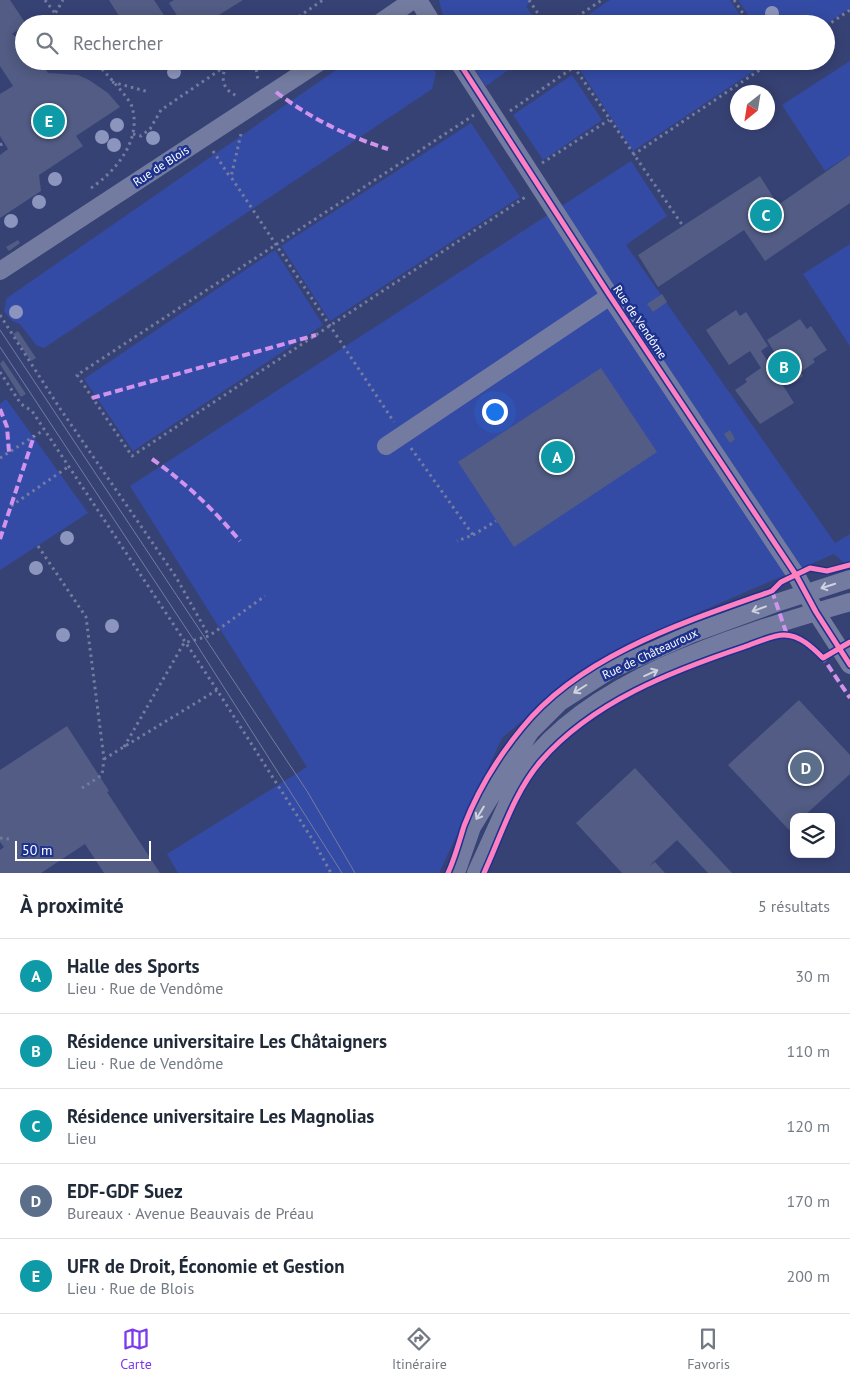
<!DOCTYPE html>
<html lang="fr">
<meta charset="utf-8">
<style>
body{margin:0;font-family:"PT Sans",sans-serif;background:#f2f2f3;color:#1f2937}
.controls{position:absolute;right:15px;bottom:15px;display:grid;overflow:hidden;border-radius:10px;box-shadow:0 2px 12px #0003}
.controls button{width:45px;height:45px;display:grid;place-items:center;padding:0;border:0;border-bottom:1px solid #e0e1e3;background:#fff;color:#1f2937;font:25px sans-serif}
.compass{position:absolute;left:730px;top:85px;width:45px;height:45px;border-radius:50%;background:#fff;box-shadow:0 2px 12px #0003;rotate:210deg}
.scale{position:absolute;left:15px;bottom:12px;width:136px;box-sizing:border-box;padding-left:5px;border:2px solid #fff;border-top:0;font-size:14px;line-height:18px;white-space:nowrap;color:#fff;-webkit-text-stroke:4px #1d328e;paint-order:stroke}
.you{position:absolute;left:494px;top:411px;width:18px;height:18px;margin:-12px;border:4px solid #fff;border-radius:50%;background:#1a73e8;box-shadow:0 0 0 8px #1a73e833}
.badge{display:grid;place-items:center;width:32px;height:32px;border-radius:50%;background:#7c3aed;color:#fff;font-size:16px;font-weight:700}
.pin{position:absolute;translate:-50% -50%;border:2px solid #fff;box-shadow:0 1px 5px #0006}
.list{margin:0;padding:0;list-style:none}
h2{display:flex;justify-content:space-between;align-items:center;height:65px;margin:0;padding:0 20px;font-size:21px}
h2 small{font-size:16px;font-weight:400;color:#747a83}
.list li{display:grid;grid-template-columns:32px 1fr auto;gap:15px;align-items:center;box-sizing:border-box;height:75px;padding:0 20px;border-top:1px solid #e0e1e3}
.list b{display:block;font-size:19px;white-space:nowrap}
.list p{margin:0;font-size:16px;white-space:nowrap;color:#747a83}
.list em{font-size:16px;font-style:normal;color:#747a83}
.icon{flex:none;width:28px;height:28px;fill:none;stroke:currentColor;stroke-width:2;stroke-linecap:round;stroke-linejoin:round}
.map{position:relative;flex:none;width:850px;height:873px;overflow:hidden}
.search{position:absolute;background:#fff;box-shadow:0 2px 12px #0003;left:15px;right:15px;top:15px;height:55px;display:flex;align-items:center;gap:12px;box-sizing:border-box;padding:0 18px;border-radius:28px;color:#747a83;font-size:19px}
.sheet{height:440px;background:#fff}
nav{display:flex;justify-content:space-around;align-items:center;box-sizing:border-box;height:70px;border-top:1px solid #e0e1e3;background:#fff;font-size:14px;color:#747a83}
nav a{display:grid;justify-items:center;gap:2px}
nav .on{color:#7c3aed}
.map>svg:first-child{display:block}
.green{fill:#344ba5}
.building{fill:#525c84}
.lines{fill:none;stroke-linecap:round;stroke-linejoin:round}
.path{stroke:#737ca0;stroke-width:3;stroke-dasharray:2.5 4;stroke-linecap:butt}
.minor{stroke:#737ca0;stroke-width:18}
.tram{stroke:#747c9f;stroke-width:1}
.quiet{stroke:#d193ec;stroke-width:4;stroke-dasharray:8 4;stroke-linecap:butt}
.cycleway-casing{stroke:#1d328e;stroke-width:8}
.cycleway{stroke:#ff80c0;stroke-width:5}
.tree{fill:#8c95bd}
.oneway{stroke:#ced1de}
.labels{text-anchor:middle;stroke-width:5;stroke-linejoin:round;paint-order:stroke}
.street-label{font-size:12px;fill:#fff;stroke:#1d328e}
</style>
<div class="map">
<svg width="850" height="873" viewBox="0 0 850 873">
<rect width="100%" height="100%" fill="#374274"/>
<path class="green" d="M439 0H532L526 6 538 24H445Z
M610 0H730L746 24H574Z
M738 0H850V8L826 24H754Z
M349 61H429L436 73 432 89 44 348 36 345 20 324 12 321 4 311 7 298Z
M469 61H521L486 86Z
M574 61H769L633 151Z
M850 61V155L825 171 782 105Z
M572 75 602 120 543 160 513 115Z
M471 123 520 197 330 321 281 246Z
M631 161 667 216 626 245 835 543 850 534V568L834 554 669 625 578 674 502 738 439 873H178L167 854 307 767 130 486Z
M850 244V346L803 274Z
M275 250 323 325 133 451 84 379Z
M6 399 88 513 0 570V404Z"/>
<path class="building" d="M0 0H10L26 24 12 34 24 42V61H40L48 73 78 75 89 80 108 93 120 107 76 136 83 146 39 175 41 191 0 218V155L8 149 0 136V94L13 86 0 66Z
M109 0H154L169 23 178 17 169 3 174 0H243L214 18 218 24H124Z
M850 155V203L765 261 744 230 658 287 638 255 760 176 778 205Z
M18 240 20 243 9 251 6 247Z
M662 294 667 302 653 312 647 304Z
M736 310 740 316 746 312 768 346 761 351 771 366 779 360 767 340 800 319 807 329 811 326 827 350 813 359 815 362 801 372 803 376 795 382 789 373 779 379 794 403 760 424 735 390 747 382 745 379 761 368 750 351 729 365 706 330Z
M18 331 36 358 31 361 13 334Z
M3 360 26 394 21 397 0 364Z
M601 368 657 452 514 547 458 462Z
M730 430 735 439 730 443 724 434Z
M799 700 850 755V774L803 817H794V826L789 830 728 765Z
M67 726 109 791 107 792 160 873H104L85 844 41 873H0V850L4 847 0 842V770Z
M635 768 690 828 732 873H708L677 840 649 866 655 862 665 873H622L576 823Z"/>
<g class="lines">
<path class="path" d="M45 0 63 24
M529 0 545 24
M734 0 750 24
M49 24 63 0
M288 24 323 0
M566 24 602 0
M826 26 850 10
M247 61 256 68 258 81
M570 61 683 226
M227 66C219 78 224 92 238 96
M112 82 149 92
M510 111 574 67
M474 115 77 375 132 456 527 196
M133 134 141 136 150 129 161 110 233 61
M241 134 231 177 394 422
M0 145 4 143
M213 151 230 177
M633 155 773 61
M542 163 609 120
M91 188C116 171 142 140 132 107 130 98 102 70 95 61
M0 315 59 407 176 577 209 636
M0 372 21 404 32 411 217 690 314 842 331 873
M411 448 473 535 457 541
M0 458 44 430
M11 506 68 467
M473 535 496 521
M38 546 86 617 104 759 102 775 82 788
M124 747 184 643 209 636 265 596
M104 759 217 690
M0 838 9 839"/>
<path class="minor" d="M418 0 433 24
M378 24 413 0
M458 61 610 296 796 575 816 612 850 665
M0 271 321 61
M386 446 610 296
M456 873 472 827 530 732 560 702 610 670 691 634 776 603 850 579
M476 873C486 851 496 829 506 807 510 797 514 785 520 776 586 677 741 634 850 602"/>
<path class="tram" d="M0 330 307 791 355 873
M0 347 195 642 342 873"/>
<path class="quiet" d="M276 92C310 118 346 136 388 149
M92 398 316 335
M0 409 7 427 9 452
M152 459C186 483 213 509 240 541
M0 539 34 436
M772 591 787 635
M826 656 823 658 850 698"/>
<g class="cycleway-casing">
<path id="cycleway" d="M458 61 610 296 796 575 816 612 850 665
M448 873C455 858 459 842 464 826 477 792 499 756 522 728 580 655 687 621 772 591L781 582 810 568 827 571 850 565
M484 873C501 836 514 792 541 761 592 702 672 671 744 647 756 643 772 635 784 635 800 635 813 648 823 658L850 642"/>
</g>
<use href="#cycleway" class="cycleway"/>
</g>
<g class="tree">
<circle cx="772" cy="13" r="7"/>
<circle cx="174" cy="72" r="7"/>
<circle cx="117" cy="125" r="7"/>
<circle cx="102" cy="137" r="7"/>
<circle cx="153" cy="138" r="7"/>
<circle cx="114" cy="145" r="7"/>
<circle cx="55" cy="179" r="7"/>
<circle cx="39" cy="202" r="7"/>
<circle cx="11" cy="221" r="7"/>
<circle cx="16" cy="312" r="7"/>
<circle cx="67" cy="538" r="7"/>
<circle cx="36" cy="568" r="7"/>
<circle cx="112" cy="626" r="7"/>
<circle cx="63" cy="635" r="7"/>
</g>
<defs><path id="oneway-shaft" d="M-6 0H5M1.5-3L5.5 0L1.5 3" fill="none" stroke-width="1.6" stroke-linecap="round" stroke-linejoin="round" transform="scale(1.25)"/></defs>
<g class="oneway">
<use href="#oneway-shaft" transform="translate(828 586) rotate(162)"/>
<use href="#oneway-shaft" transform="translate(759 609) rotate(160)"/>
<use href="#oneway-shaft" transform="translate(651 673) rotate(-24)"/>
<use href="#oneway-shaft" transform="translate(580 689) rotate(148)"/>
<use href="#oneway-shaft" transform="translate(480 813) rotate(121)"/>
</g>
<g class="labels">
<g class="street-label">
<text transform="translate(161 166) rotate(-33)" y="4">Rue de Blois</text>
<text transform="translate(640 322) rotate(56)" y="4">Rue de Vendôme</text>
<text transform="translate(650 654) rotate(-25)" y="4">Rue de Châteauroux</text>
</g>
</g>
</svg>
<div class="controls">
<button><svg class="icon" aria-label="layers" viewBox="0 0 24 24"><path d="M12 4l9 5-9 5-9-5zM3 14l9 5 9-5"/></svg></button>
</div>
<svg class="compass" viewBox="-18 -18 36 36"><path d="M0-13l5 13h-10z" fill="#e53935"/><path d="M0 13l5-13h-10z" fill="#747a83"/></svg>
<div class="scale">50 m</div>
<div class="you"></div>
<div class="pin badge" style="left:557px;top:457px;background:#0f9aa8">A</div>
<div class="pin badge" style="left:784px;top:367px;background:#0f9aa8">B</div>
<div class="pin badge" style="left:766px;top:215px;background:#0f9aa8">C</div>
<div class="pin badge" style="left:806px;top:768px;background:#5c6f8a">D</div>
<div class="pin badge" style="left:49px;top:121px;background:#0f9aa8">E</div>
<div class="search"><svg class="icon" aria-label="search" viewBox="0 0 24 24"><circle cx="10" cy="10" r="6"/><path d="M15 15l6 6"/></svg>Rechercher</div>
</div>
<section class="sheet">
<h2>À proximité<small>5 résultats</small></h2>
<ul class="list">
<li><span class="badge" style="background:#0f9aa8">A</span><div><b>Halle des Sports</b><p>Lieu · Rue de Vendôme</p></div><em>30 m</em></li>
<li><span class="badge" style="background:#0f9aa8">B</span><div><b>Résidence universitaire Les Châtaigners</b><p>Lieu · Rue de Vendôme</p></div><em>110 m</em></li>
<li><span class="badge" style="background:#0f9aa8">C</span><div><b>Résidence universitaire Les Magnolias</b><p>Lieu</p></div><em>120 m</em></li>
<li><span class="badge" style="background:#5c6f8a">D</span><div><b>EDF-GDF Suez</b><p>Bureaux · Avenue Beauvais de Préau</p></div><em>170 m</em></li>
<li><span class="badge" style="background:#0f9aa8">E</span><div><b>UFR de Droit, Économie et Gestion</b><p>Lieu · Rue de Blois</p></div><em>200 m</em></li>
</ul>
</section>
<nav>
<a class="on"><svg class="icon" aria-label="map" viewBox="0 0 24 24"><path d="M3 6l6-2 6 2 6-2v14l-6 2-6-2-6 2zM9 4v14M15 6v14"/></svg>Carte</a>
<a><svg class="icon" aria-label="directions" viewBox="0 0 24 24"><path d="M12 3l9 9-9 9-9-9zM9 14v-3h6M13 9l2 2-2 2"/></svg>Itinéraire</a>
<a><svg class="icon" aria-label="saved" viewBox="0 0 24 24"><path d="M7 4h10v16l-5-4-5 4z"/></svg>Favoris</a>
</nav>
